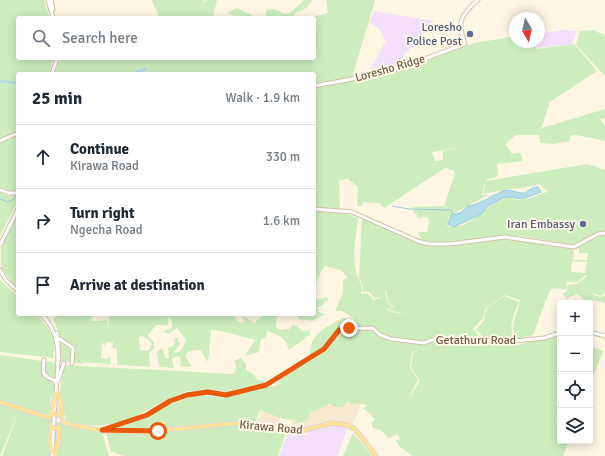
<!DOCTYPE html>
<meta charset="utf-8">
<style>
body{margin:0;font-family:Signika,sans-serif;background:#f2f2f3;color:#1f2937}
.controls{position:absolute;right:12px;bottom:12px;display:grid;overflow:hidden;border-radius:4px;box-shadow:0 2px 10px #0003}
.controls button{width:36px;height:36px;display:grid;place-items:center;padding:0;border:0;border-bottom:1px solid #e0e1e3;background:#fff;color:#1f2937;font:20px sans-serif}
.compass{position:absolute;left:509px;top:12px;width:36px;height:36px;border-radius:50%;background:#fff;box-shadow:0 2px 10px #0003;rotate:172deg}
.stop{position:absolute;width:12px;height:12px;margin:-9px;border:3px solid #ea580c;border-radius:50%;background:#fff}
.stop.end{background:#ea580c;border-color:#fff;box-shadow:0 1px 4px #0008}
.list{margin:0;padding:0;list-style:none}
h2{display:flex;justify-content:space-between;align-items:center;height:52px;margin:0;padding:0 16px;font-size:17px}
h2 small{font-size:13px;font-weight:400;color:#747a83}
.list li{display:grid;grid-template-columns:26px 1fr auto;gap:12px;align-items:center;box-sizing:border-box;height:64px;padding:0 16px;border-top:1px solid #e0e1e3}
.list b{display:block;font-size:15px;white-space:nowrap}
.list p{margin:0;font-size:13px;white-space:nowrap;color:#747a83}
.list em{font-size:13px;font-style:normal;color:#747a83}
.icon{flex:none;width:22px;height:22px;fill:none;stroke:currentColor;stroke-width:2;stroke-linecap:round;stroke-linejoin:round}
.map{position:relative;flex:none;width:605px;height:456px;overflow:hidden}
.search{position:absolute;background:#fff;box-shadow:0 2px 10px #0003;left:16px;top:16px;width:300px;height:44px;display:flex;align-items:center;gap:10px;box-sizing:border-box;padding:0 14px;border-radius:4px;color:#747a83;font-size:15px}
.panel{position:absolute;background:#fff;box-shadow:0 2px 10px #0003;left:16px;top:72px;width:300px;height:244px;border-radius:4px}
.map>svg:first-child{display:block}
.residential{fill:#f7e9cf}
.education{fill:#f3dffb}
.green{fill:#cdedbf;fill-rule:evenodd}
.water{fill:#b4ddea;stroke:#9acbdd}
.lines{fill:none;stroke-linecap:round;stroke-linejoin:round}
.stream{stroke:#9acbdd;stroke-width:1}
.river{stroke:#b4ddea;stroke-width:2.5}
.secondary-casing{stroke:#d4bfa4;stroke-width:5}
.primary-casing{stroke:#dfd8d3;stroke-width:5.5}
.secondary{stroke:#fff;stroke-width:3}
.primary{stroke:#ffe398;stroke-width:3.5}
.primary-bridge-casing{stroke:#dfd8d3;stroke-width:5.5;stroke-linecap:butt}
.primary-bridge{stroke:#ffe398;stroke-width:3.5}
.route{stroke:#ea580c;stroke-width:5}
.service-dot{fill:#5c6f8a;stroke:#fff9ea;stroke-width:1.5}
.labels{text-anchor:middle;stroke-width:4;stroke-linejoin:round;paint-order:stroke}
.service-label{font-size:12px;fill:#4e5e75;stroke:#fff9ea;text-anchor:end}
.street-label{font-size:12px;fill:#795d46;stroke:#fff9ea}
</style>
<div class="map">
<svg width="605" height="456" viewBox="0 0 605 456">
<rect width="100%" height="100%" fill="#fef6e2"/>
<path class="residential" d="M348 402H362L352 426 333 421 307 431 289 429 293 420 305 419 319 406 343 405Z
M261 411 280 417 278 426 274 427 256 425Z"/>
<path class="education" d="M374 11 434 21 402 58 404 64 367 75 386 41 379 29 369 22Z
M563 30 577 31 572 44 536 48 535 42H539V34Z
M332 424 345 426 346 432 338 456H279L289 432 307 435 308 432Z"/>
<path class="green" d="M0 0H44L50 18H18V58H53L49 74H18V191L12 192 0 189Z
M152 0H205L202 4 207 0H217L214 12V18H157L159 17Z
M304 0H312C309 8 303 10 295 13L292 18H263L266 17V11C274 7 277 10 284 14L290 13Z
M326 0H375L352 78 314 85V74H55L60 58H314V18H307L328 13Z
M237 8 257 18H239L227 13Z
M592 30 605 35V76L576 45 580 31Z
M515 36V42H535L536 49 574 44 597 71 550 102 540 132 542 128 605 109V118L600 119 605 126V141L576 135 570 136V141L553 144 540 143 539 135H516L507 142 506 145 512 154 521 153 523 161 497 164 498 176 486 180 482 195H492L486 196 449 216 447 225C460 233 479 214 489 207 492 204 504 197 508 198 512 198 516 200 520 200 529 199 539 194 547 192L540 184C521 190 502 188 483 195L486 181 587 164 605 170V232L601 231 576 245 519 236H494L451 244 421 241 418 232H427L429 221 427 217 417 218V215L413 212V207L444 206 455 173 454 171 445 168 384 208 379 203 364 202 361 206H357L358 187 348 179 347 177V179L339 180 340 209 314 207V88L375 76 475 43ZM462 147 442 151 443 160 435 161 432 152Z
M0 193 9 196 18 195V201L0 236Z
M314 211 344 213 358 218C356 238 349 268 362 285L361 294C367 292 370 294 373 300L380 298 385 291 387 301 393 307 386 310C394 313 401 315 409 311L402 313 388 310 394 307 388 301 386 290 380 297 374 298C370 293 368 290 362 292L363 286 359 278 362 218 417 243 432 246 490 240 517 239 571 248 580 246 602 235H605V293L601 296 594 294 593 291V295L601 297 605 295V303L593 300 588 303 577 294 567 298 562 294 567 291V285L577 284 587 276 585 275 578 282H567L566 290 554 288 550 290 533 335 517 339C508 325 518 314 520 300L504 295 486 308 483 318 473 329 480 337 448 334 480 338 482 336 476 330 484 320 487 308 504 296 519 302C514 313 508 326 514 338L490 337 480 344 517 345 560 335V441H569L563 456H412L399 446 396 440 401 439 397 435V430L396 435 388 438 381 430 373 428 371 423 375 419 363 408 368 406 359 403 351 404 348 401 343 407H334L329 404 310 413 308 420 295 424 297 420 283 419 260 410 255 423 235 421 146 430 112 429 155 413 165 406 186 398 200 395 224 398 247 390 274 386 280 383 276 377C281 372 288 371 293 366L292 362 295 364 310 354C309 335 328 325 344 318L350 321 355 319 342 311H335L343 292V280L348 278 341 270 325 266C319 272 319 280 314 287ZM574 248H579V253H588L587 260H573ZM572 261 587 262 585 273 571 272ZM417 351 413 353 411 368 420 381 407 401 418 380 410 368 412 352Z
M18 213V288L1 269V248Z
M0 280 18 297V314H36C50 330 58 335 53 358L0 352Z
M327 297 329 301H325L323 305 315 308 319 309 318 312 325 314 313 321 299 319 296 314H314L315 300Z
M62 314H97L91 318 92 321H99V324V321L107 320 108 328 109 314H234L236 320 241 323 245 321 242 316 256 323V321L265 314H277L276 327 279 330 289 329 294 324 303 331 309 330 311 334 289 350C286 338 279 335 267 331L266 337 261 339 259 352 245 356 255 340 221 331 211 330 209 354 207 362 201 350C195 350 189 350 185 355L191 366 185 367 179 365 181 362 180 357 176 356 172 359 174 368 159 367 157 352 162 348 166 359 169 358 168 348 173 346 175 342 174 339 179 337 178 340 180 344 174 352 175 353 181 351 186 340 177 328 169 334 163 332 172 327V321L168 317V325H156L147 336 154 342V348L149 353 150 367 82 362 84 364 60 361V336L53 319ZM142 336 149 340 152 344 148 351 140 350 139 337ZM102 342 105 346 106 342H113L112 348 117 349V364H111L110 356 107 359 101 358Z
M590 334H594L590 346 603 351 590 386Z
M0 355 56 363 54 391 50 400V414L47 416 23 407 21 410 67 425 102 431 109 456H2L19 410 0 456Z
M241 358 246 364V370L252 373 257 379 266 382 226 392 210 390 188 391 166 400 127 421 124 417 125 421C101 427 91 427 66 421L60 396 62 365 234 374 236 366 234 361Z
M243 424 286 433 278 456H124L111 452 106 432 139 433Z
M353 433 372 456H343Z"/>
<path class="water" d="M534 187H538L541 192 522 199 508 197 503 198 488 206 481 214 454 227 448 224 451 215 460 213 468 206C477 206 495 194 503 191 510 188 518 194 525 193Z"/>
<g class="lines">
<path class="stream" d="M0 199 8 202 14 199 16 195
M392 206 409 209 451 210 453 214"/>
<path class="river" d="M130 74 146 69
M0 81 18 83"/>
<g class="secondary-casing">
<path id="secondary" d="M48 0 53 18
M51 0 53 10
M52 74 57 58
M314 86 352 79 400 68 465 44C457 21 460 16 478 0
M0 141 18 133
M0 190 9 193H18
M314 209 352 212 420 242 431 244H450L505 237 574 247 598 234 605 233
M0 245 18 209
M0 270 6 280 18 291
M41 314C65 337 57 365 56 394
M590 332 605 336
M57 333 59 359
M60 339 73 348 72 364
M44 360C43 373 41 376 54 380L56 383
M58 381 64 363
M102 430 147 415 170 401 187 395 207 392 226 395 266 385 324 349 340 329 373 328 380 335 391 339 424 343 437 338 470 342 493 340 514 341 544 338 560 333
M52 456 55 402"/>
</g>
<g class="primary-casing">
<path id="primary" d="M58 393 61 403V416
M0 402 46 417H50
M51 415 56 393
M63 421 67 424 104 431 145 432 239 423 301 431 332 423 346 425 355 429 376 456
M51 425 50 441 53 452
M55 454 59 440V428"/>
</g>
<use href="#secondary" class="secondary"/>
<use href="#primary" class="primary"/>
<g class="primary-bridge-casing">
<path id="primary-bridge" d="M54 414H58
M53 428H58"/>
</g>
<use href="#primary-bridge" class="primary-bridge"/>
</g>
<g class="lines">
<path class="route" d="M158 431 102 430 147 415 170 401 187 395 208 392 226 395 266 385 324 349 339 330 349 328"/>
</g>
<g class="service-dot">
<circle cx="470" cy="34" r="4"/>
<circle cx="583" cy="224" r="4"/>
</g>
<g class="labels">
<g class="service-label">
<text x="462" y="31">Loresho<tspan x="462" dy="14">Police Post</tspan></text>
<text x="575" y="228">Iran Embassy</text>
</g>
<g class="street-label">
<text transform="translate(390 68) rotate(-16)" y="4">Loresho Ridge</text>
<text x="476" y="344">Getathuru Road</text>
<text transform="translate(271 427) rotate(5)" y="4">Kirawa Road</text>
</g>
</g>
</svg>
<div class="controls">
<button>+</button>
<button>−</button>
<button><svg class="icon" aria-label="locate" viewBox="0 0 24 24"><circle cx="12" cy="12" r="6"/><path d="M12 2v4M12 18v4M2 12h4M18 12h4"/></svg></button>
<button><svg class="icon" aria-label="layers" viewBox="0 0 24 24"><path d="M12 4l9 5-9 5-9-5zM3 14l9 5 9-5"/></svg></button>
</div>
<svg class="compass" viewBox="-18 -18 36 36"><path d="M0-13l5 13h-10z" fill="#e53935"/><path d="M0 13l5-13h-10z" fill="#747a83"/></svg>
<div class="stop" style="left:158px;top:431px"></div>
<div class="stop end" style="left:349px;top:328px"></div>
<div class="search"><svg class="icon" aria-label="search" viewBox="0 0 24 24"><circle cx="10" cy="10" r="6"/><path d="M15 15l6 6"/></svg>Search here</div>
<section class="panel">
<h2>25 min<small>Walk · 1.9 km</small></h2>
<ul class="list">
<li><svg class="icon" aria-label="ahead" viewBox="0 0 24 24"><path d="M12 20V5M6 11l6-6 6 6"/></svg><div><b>Continue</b><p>Kirawa Road</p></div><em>330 m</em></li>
<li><svg class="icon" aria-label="right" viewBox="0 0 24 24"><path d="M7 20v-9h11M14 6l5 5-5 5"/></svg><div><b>Turn right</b><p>Ngecha Road</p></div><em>1.6 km</em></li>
<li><svg class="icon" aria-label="arrive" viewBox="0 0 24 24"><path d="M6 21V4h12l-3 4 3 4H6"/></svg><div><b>Arrive at destination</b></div></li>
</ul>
</section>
</div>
